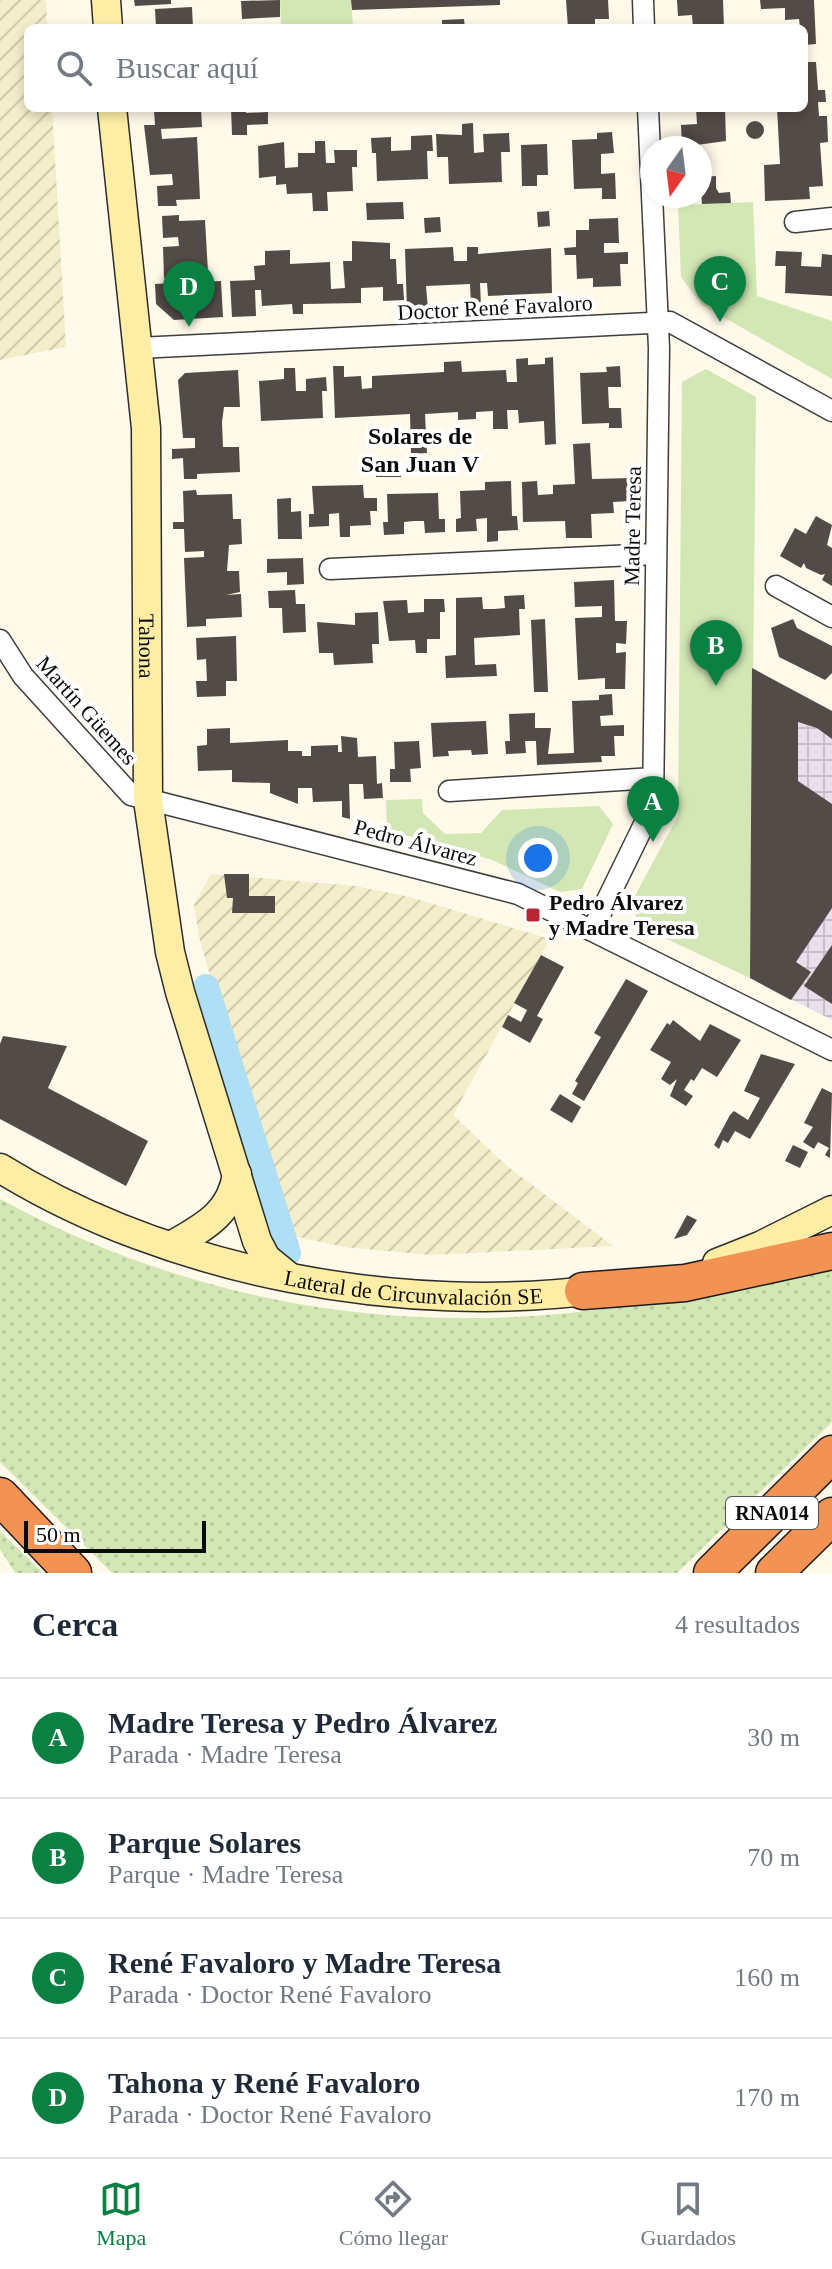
<!DOCTYPE html>
<html lang="es">
<meta charset="utf-8">
<style>
body{margin:0;font-family:Georgia,serif;background:#f6f6f7;color:#1f2937}
.compass{position:absolute;left:640px;top:136px;width:72px;height:72px;border-radius:50%;background:#fff;box-shadow:0 4px 12px #0003;rotate:194deg}
.scale{position:absolute;left:24px;bottom:20px;width:182px;box-sizing:border-box;padding-left:8px;border:4px solid #0b0b0b;border-top:0;font-size:22px;line-height:28px;white-space:nowrap;color:#0b0b0b;-webkit-text-stroke:6px #fff;paint-order:stroke}
.you{position:absolute;left:538px;top:858px;width:28px;height:28px;margin:-20px;border:6px solid #fff;border-radius:50%;background:#1a73e8;box-shadow:0 0 0 12px #1a73e833}
.badge{display:grid;place-items:center;width:52px;height:52px;border-radius:50%;background:#0b8043;color:#fff;font-size:26px;font-weight:700}
.pin{position:absolute;translate:-50% -66px;filter:drop-shadow(0 2px 4px #0008)}
.pin::after{content:'';position:absolute;top:42px;width:28px;height:24px;background:inherit;clip-path:polygon(0 0,100% 0,50% 100%)}
.list{margin:0;padding:0;list-style:none}
h2{display:flex;justify-content:space-between;align-items:center;height:104px;margin:0;padding:0 32px;font-size:34px}
h2 small{font-size:26px;font-weight:400;color:#747a83}
.list li{display:grid;grid-template-columns:52px 1fr auto;gap:24px;align-items:center;box-sizing:border-box;height:120px;padding:0 32px;border-top:2px solid #e0e1e3}
.list b{display:block;font-size:30px;white-space:nowrap}
.list p{margin:0;font-size:26px;white-space:nowrap;color:#747a83}
.list em{font-size:26px;font-style:normal;color:#747a83}
.icon{flex:none;width:44px;height:44px;fill:none;stroke:currentColor;stroke-width:2;stroke-linecap:round;stroke-linejoin:round}
.map{position:relative;flex:none;width:832px;height:1573px;overflow:hidden}
.search{position:absolute;background:#fff;box-shadow:0 4px 12px #0003;left:24px;right:24px;top:24px;height:88px;display:flex;align-items:center;gap:20px;box-sizing:border-box;padding:0 28px;border-radius:12px;color:#747a83;font-size:30px}
.sheet{height:584px;background:#fff}
nav{display:flex;justify-content:space-around;align-items:center;box-sizing:border-box;height:112px;border-top:2px solid #e0e1e3;background:#fff;font-size:22px;color:#747a83}
nav a{display:grid;justify-items:center;gap:4px}
nav .on{color:#0b8043}
.map>svg:first-child{display:block}
.industrial{fill:url(#industrial-grid)}
.farmland{fill:url(#farmland-furrows)}
.grass{fill:url(#grass-dots)}
.park{fill:#d2e7b4}
.lines{fill:none;stroke-linecap:round;stroke-linejoin:round}
.canal{stroke:#afdff5;stroke-width:26}
.building{fill:#534b47}
.street-casing{stroke:#3e3e3e;stroke-width:23}
.secondary-casing{stroke:#2d2d2d;stroke-width:31}
.highway-casing{stroke:#1c1c1c;stroke-width:39}
.street{stroke:#fff;stroke-width:20}
.secondary{stroke:#feeea5;stroke-width:28}
.highway{stroke:#f29253;stroke-width:36}
.poi-dot{fill:#b82636;stroke:#fff;stroke-width:3}
.labels{text-anchor:middle;stroke-width:8;stroke-linejoin:round;paint-order:stroke}
.shield{fill:#fff;stroke:#545454;stroke-width:2}
.shield-label{font-size:20px;font-weight:bold;fill:#0b0b0b}
.street-label{font-size:22px;fill:#0b0b0b;stroke:#fff}
.poi-label{font-size:22px;font-weight:bold;fill:#0b0b0b;stroke:#fff;text-anchor:start}
.neighbourhood-label{font-size:24px;font-weight:bold;fill:#0b0b0b;stroke:#fff}
</style>
<div class="map">
<svg width="832" height="1573" viewBox="0 0 832 1573">
<defs>
<pattern id="industrial-grid" width="8" height="8" patternUnits="userSpaceOnUse" patternTransform="scale(2)"><rect width="8" height="8" fill="#e8dfea"/><path d="M0 4h8M4 0v8" fill="none" stroke="#c6bec7"/></pattern>
<pattern id="farmland-furrows" width="10" height="10" patternUnits="userSpaceOnUse" patternTransform="scale(2)"><rect width="10" height="10" fill="#f3edca"/><path d="M-1 1l2-2M0 10L10 0M9 11l2-2" fill="none" stroke="#cfcaac"/></pattern>
<pattern id="grass-dots" width="8" height="8" patternUnits="userSpaceOnUse" patternTransform="scale(2)"><rect width="8" height="8" fill="#d2e7b4"/><path d="M2 2h.1M6 6h.1" fill="none" stroke="#b3c599" stroke-width="1.8" stroke-linecap="round"/></pattern>
</defs>
<rect width="100%" height="100%" fill="#fff9e9"/>
<path class="industrial" d="M752 668 832 711V1020L750 978Z"/>
<path class="farmland" d="M0 0H46L47 28H28V108H52L66 347 0 360Z
M211 874 355 886 410 897 550 939 453 1115 507 1166 613 1246 430 1255 344 1247 285 1234 199 937 194 904Z"/>
<path class="grass" d="M0 1199C195 1305 406 1339 625 1306 695 1295 763 1276 832 1260V1422L677 1573H112L0 1462Z
M0 1531 2 1533 43 1573H15L0 1549Z"/>
<path class="park" d="M280 0H351L353 28H281Z
M753 202 757 296 832 321V379L702 305 681 277 678 205Z
M706 369 756 397 750 978 639 926 631 903 678 816 682 382Z
M422 799 423 813 445 834 481 833 502 810 599 806 613 824 582 889 560 892 492 860 387 830 386 800Z"/>
<g class="lines">
<path class="canal" d="M206 987 288 1253"/>
</g>
<path class="building" d="M134 0H171V4L135 6Z
M280 0V17L242 19 241 1Z
M351 0H500V5L352 10Z
M566 0H608L609 19H595V28H568Z
M677 0H723L724 28H693L692 15 678 16Z
M760 0H814L816 44 804 45V28H800L799 19 785 20V8L761 9Z
M192 7 193 28H156L155 9Z
M464 19 465 28H442V20Z
M804 62H816L818 90H825L826 102H818L819 116H827L828 142 820 143 823 186 809 187 810 199 765 201 764 165 780 164 777 108H804Z
M201 108 202 127 161 129 162 139 197 137 200 199 176 200 177 206H158L157 186 173 185 172 174 150 175 144 125H155L154 110Z
M231 108H246V113L268 112V124L247 125V135H232Z
M696 108H725L726 141 682 147 681 125 697 124Z
M746 130a9 9 0 1 1 18 0a9 9 0 1 1-18 0Z
M473 123 474 153 484 152 483 134 509 133 510 152H501L502 182 449 184 448 157H437L436 134 462 135V124Z
M612 132 614 153 601 154V174L615 173 616 199H602V188L574 189 572 140 597 139V133Z
M432 135 433 151H427L428 179 377 181 376 153H372L371 138 391 137V151L411 150V136Z
M315 141H325L326 163H335L334 150H357V167H352L353 191 327 192 328 211H313L312 193 287 194 286 184 276 185V176L259 178 258 146 284 142 285 168 298 167V153H315Z
M547 144 548 175H537V186H522L521 145Z
M716 176V188L719 193 730 192 731 203 702 204 700 177Z
M403 202 404 219 367 220 366 203Z
M549 211 550 226 538 227 537 212Z
M179 215V221L205 220 208 272 164 278 163 247 179 246 178 237 163 238 162 216Z
M440 217 441 232 425 233 424 218Z
M618 218 619 243H604V253L628 252V264H620L621 286 593 287V278L577 279 576 255H565L564 248 576 247V230H589V219Z
M352 241 390 243V259H396L397 284H403L404 300 383 301V287L361 288V303L303 304V314H293L292 304 262 306 261 290H255L256 316 232 317 230 281 255 280 254 266 265 265V251L290 250V264L330 262 331 289 345 288 343 261H352Z
M453 247 454 261H467V247H478V254L551 248 552 293 488 296 487 283H480L481 306H471L470 284 426 286 428 309H407L405 249Z
M776 251 802 252 801 266 821 267 822 254 832 255V296L785 293 786 266H775Z
M221 281 223 317 174 320 156 304 155 284Z
M553 357 556 444 545 445 544 421 519 423 518 410H507L508 429H493V411L476 412V419L458 420V412L425 414 427 453 411 454 410 414 335 418 333 366H344V377L361 376 362 389 372 388V376L444 372V362L461 361 462 372 506 370 507 382H517L516 359 528 358V365L545 364V358Z
M620 366 621 387H608L609 408H621L622 428H609V423L582 424 580 373 607 372 606 367Z
M284 368H295L296 391H306V379L326 377 327 391H322L323 418 261 421 259 381 284 379Z
M238 370 240 407H224L222 422 223 447H239L240 472 197 474V479H184L183 458 172 459V449L195 448V438H183L178 380 185 373Z
M590 443 592 479 631 478 630 501 613 502 614 513 591 514 592 538H566L565 521 523 522 522 482 537 481 538 495 553 494V485L575 484 573 444Z
M400 463 401 477H376L375 464Z
M511 481 512 516H517L518 530 498 531V541L487 542V518L476 519 477 531 456 532V519L461 518 460 491 485 490V482Z
M363 485 364 498H377V511H370L371 525 350 526V537H340L339 513 329 514V526L309 527V514H314L312 486Z
M196 490 197 495 232 494 233 519H241L242 544 229 545 227 571H239L240 592 226 595 241 594 242 617 206 619V626L187 627 184 558 204 557V551L185 552 184 529H173V522H184L183 491Z
M438 493 439 519H445V532L425 533 424 521H414L404 522V534L384 535 383 522H388L387 494Z
M291 498V512L301 511 302 539H278L277 499Z
M816 516 832 525 827 545 832 548V586L822 580 825 574 821 575 806 568 804 563 801 568 780 556 795 528 806 534Z
M303 558 304 584 287 585V572L267 573V559Z
M614 580 615 621H627L626 644 616 643V653L626 652 625 689H605V678L578 680 575 618 602 617V606L575 607 574 582Z
M295 590 296 604H305L306 632 283 633 282 608H269L268 591Z
M524 595 525 609H519L520 635 474 638 475 665 496 664 497 676 446 678 445 656 456 655V598L482 597 483 609H494L505 608 504 596Z
M424 599H444L445 612H440V639H427V653H416L415 640 389 641 383 601 407 600 408 613 424 612Z
M378 612 379 644H372L373 663 334 665 333 653H319L317 622 355 625V613Z
M545 619 548 692H534L531 620Z
M793 619 797 628 832 646V673L825 680 779 657 771 628Z
M236 636 237 681H226V696L197 697 196 681H207L206 659 197 660 196 638Z
M752 668 832 711V739L817 728 798 722V781L832 804V908L796 962 811 972 791 1000 750 978Z
M612 694 613 715 600 716 601 726 624 725V736H614L615 756H601L602 762 537 765 536 741H525L526 753 506 754 505 741H510L509 714 535 713V728H551L548 754 574 753 572 701 599 700V695Z
M486 721 488 754 472 755 471 750 448 751 449 756 433 757 431 723Z
M230 728V743L288 740V751H302V756H311V746L338 745V752H342L341 736 357 738 358 757 376 756 377 784 382 783 383 798 364 799 363 784H349L350 819 342 817V801L313 802 312 788H298V804L270 793V783L232 782V770L198 771 197 746 207 745V729Z
M419 741 421 768 410 769 411 782H390V769H395L394 742Z
M224 874H249V896H275V913H232L233 898H227Z
M832 945V1004L804 986Z
M541 955 564 967 537 1016 543 1019 530 1043 502 1027 508 1015 521 1022 527 1010 514 1003Z
M626 979 648 991 584 1101 572 1094 578 1083 575 1081 601 1037 594 1033Z
M673 1020 700 1041 710 1024 741 1040 717 1077 702 1068 694 1081 691 1079 684 1090 693 1096 686 1106 670 1096 677 1079 670 1085 661 1079 671 1062 650 1050 667 1023 670 1025Z
M3 1036 67 1046 48 1088 148 1141 126 1186 0 1119V1044Z
M761 1054 795 1064 750 1139 735 1131 728 1143 723 1140 719 1149 714 1145 730 1115 734 1111 748 1120 760 1098 744 1091Z
M822 1088 832 1093 830 1158 825 1155 829 1148 818 1142 814 1149 803 1142 813 1127 804 1123Z
M560 1094 581 1107 572 1123 550 1110Z
M793 1145 808 1152 800 1168 785 1161Z
M687 1215 697 1220 687 1235 674 1239Z"/>
<g class="lines">
<g class="street-casing">
<path id="street" d="M643 0 644 28
M795 222 832 218
M138 348 670 322 832 411
M330 569 656 554
M776 586 832 617
M0 640 23 676 131 795 518 894 832 1050
M449 791 653 778
M592 931 653 806 659 348 648 108"/>
</g>
<g class="secondary-casing">
<g id="secondary">
<path d="M106 0 108 28"/>
<path id="s1" d="M112 108 146 428 148 800 170 952 180 992 257 1241 266 1258 288 1276"/>
<path id="s2" d="M0 1168C170 1273 405 1316 602 1289"/>
<path d="M171 1246C204 1227 231 1214 237 1174"/>
<path d="M717 1263 760 1246 832 1210"/>
</g>
</g>
<g class="highway-casing">
<path id="highway" d="M583 1291 685 1283 832 1251
M0 1496 73 1573
M712 1573 832 1454
M774 1573 832 1516"/>
</g>
<use href="#street" class="street"/>
<use href="#secondary" class="secondary"/>
<use href="#highway" class="highway"/>
</g>
<rect class="poi-dot" x="525" y="907" width="16" height="16" rx="4"/>
<g class="labels">
<rect class="shield" x="726" y="1497" width="92" height="32" rx="6"/>
<g class="shield-label">
<text x="772" y="1520">RNA014</text>
</g>
<g class="street-label">
<text transform="translate(495 307) rotate(-3)" y="8">Doctor René Favaloro</text>
<text transform="translate(632 526) rotate(-89)" y="8">Madre Teresa</text>
<text dy="8" stroke="none"><textPath href="#s1" startOffset="540">Tahona</textPath></text>
<text transform="translate(87 710) rotate(48)" y="8">Martín Güemes</text>
<text transform="translate(416 842) rotate(15)" y="8">Pedro Álvarez</text>
<text dy="8" stroke="none"><textPath href="#s2" startOffset="436">Lateral de Circunvalación SE</textPath></text>
</g>
<g class="poi-label">
<text x="549" y="910">Pedro Álvarez<tspan x="549" dy="25">y Madre Teresa</tspan></text>
</g>
<g class="neighbourhood-label">
<text x="420" y="444">Solares de<tspan x="420" dy="28">San Juan V</tspan></text>
</g>
</g>
</svg>
<svg class="compass" viewBox="-18 -18 36 36"><path d="M0-13l5 13h-10z" fill="#e53935"/><path d="M0 13l5-13h-10z" fill="#747a83"/></svg>
<div class="scale">50 m</div>
<div class="you"></div>
<div class="pin badge" style="left:653px;top:842px">A</div>
<div class="pin badge" style="left:716px;top:686px">B</div>
<div class="pin badge" style="left:720px;top:322px">C</div>
<div class="pin badge" style="left:189px;top:327px">D</div>
<div class="search"><svg class="icon" aria-label="search" viewBox="0 0 24 24"><circle cx="10" cy="10" r="6"/><path d="M15 15l6 6"/></svg>Buscar aquí</div>
</div>
<section class="sheet">
<h2>Cerca<small>4 resultados</small></h2>
<ul class="list">
<li><span class="badge">A</span><div><b>Madre Teresa y Pedro Álvarez</b><p>Parada · Madre Teresa</p></div><em>30 m</em></li>
<li><span class="badge">B</span><div><b>Parque Solares</b><p>Parque · Madre Teresa</p></div><em>70 m</em></li>
<li><span class="badge">C</span><div><b>René Favaloro y Madre Teresa</b><p>Parada · Doctor René Favaloro</p></div><em>160 m</em></li>
<li><span class="badge">D</span><div><b>Tahona y René Favaloro</b><p>Parada · Doctor René Favaloro</p></div><em>170 m</em></li>
</ul>
</section>
<nav>
<a class="on"><svg class="icon" aria-label="map" viewBox="0 0 24 24"><path d="M3 6l6-2 6 2 6-2v14l-6 2-6-2-6 2zM9 4v14M15 6v14"/></svg>Mapa</a>
<a><svg class="icon" aria-label="directions" viewBox="0 0 24 24"><path d="M12 3l9 9-9 9-9-9zM9 14v-3h6M13 9l2 2-2 2"/></svg>Cómo llegar</a>
<a><svg class="icon" aria-label="saved" viewBox="0 0 24 24"><path d="M7 4h10v16l-5-4-5 4z"/></svg>Guardados</a>
</nav>
